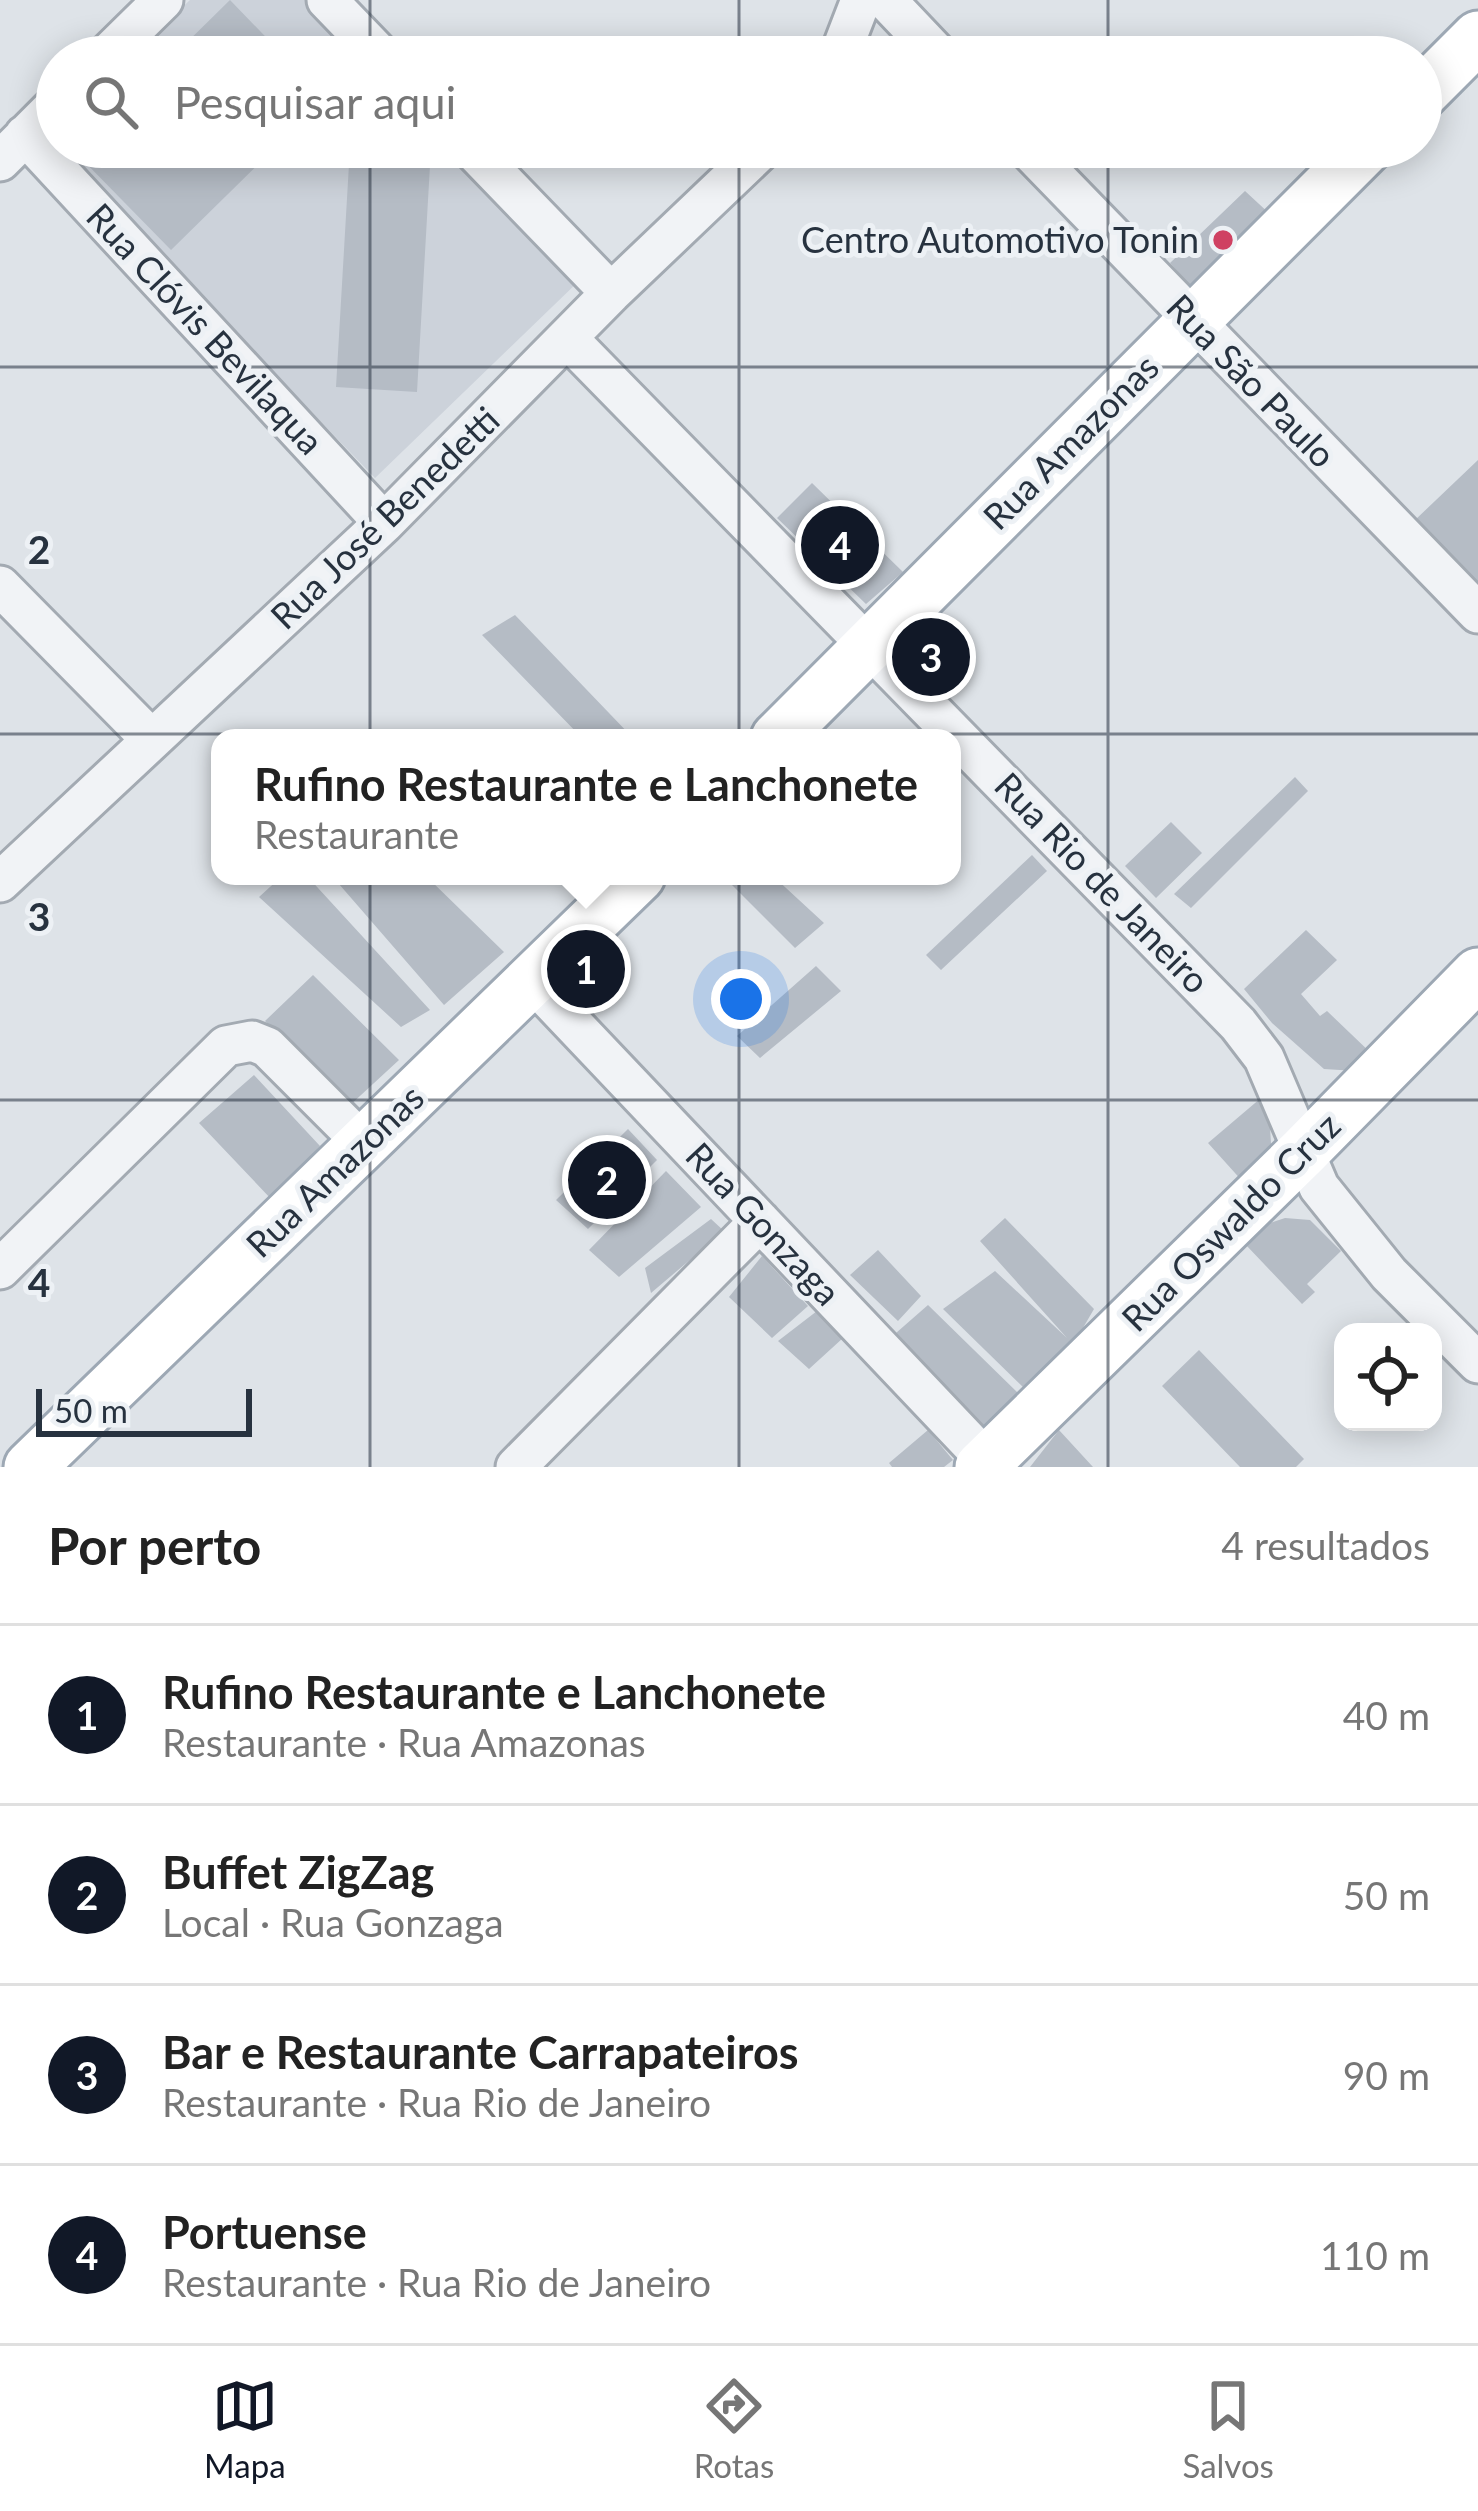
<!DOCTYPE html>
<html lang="pt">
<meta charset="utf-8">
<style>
body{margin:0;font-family:Lato,sans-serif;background:#f2f2f2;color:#222}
.controls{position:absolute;right:36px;bottom:36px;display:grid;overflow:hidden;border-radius:24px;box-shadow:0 6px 30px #0003}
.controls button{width:108px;height:108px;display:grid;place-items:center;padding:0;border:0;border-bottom:3px solid #e0e0e0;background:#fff;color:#222;font:60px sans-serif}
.scale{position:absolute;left:36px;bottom:30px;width:216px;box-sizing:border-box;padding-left:12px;border:6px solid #27323f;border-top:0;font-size:33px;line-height:42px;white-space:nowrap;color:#27323f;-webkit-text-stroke:9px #edf1f5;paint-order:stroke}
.you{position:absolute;left:741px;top:999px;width:42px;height:42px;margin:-30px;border:9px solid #fff;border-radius:50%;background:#1a73e8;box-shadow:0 0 0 18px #1a73e833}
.badge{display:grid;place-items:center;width:78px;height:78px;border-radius:50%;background:#111827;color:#fff;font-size:39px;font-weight:700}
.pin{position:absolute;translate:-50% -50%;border:6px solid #fff;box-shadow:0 3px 12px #0006}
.popup{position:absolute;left:211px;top:729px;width:750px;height:156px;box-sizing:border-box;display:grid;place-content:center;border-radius:24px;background:#fff;filter:drop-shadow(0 3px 9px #0005);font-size:39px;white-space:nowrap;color:#767676}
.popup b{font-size:45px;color:#222}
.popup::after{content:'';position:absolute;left:50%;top:100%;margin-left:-24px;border:24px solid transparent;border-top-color:#fff}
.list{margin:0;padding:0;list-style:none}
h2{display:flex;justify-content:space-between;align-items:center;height:156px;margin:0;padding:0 48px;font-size:51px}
h2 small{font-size:39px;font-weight:400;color:#767676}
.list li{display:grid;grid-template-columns:78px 1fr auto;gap:36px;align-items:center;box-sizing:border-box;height:180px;padding:0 48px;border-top:3px solid #e0e0e0}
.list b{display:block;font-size:45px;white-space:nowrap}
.list p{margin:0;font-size:39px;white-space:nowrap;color:#767676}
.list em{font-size:39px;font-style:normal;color:#767676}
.icon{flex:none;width:66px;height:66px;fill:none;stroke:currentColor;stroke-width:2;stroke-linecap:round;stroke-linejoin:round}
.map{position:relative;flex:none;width:1478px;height:1467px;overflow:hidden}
.search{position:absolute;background:#fff;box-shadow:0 6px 30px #0003;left:36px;right:36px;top:36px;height:132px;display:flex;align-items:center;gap:30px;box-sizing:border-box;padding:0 42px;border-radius:66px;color:#767676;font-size:45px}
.sheet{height:876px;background:#fff}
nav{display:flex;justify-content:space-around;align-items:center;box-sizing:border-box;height:168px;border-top:3px solid #e0e0e0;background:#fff;font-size:33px;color:#767676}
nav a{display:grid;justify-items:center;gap:6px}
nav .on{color:#111827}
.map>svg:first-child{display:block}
.built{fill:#ccd2da}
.building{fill:#b5bcc5}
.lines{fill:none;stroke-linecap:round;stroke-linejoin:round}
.minor-casing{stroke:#a3aab2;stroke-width:45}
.major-casing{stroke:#9da8b4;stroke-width:57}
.minor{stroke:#f1f3f6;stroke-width:39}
.major{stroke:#fff;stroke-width:51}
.grid{fill:none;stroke:#27323f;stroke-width:3;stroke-opacity:0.55}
.poi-dot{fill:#cf4162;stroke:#edf1f5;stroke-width:4.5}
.labels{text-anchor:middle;stroke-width:10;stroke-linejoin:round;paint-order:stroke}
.poi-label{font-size:36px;fill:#27323f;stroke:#edf1f5;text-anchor:end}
.street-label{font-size:36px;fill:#27323f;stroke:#edf1f5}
.grid-label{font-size:39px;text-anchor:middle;font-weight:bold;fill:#27323f;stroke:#edf1f5;stroke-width:10;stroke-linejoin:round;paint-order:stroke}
</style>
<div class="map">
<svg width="1478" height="1467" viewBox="0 0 1478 1467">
<rect width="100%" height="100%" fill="#dee3e8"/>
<path class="built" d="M190 0H314L369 57H131Z
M57 128V147H456L582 278 375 478 47 138Z"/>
<path class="building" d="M230 0 285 57H172Z
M80 147H276L171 250 75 152Z
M350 147 431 148 417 392 336 387Z
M1245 191 1273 217 1192 288 1170 263Z
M1478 460V590L1414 521Z
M812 483 903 572 866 604 777 518Z
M515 615 633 738H582L482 635Z
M1295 777 1308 791 1191 908 1174 894Z
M1171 822 1202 853 1156 898 1125 866Z
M1032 855 1047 871 941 970 926 955Z
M282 876H307L430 1010 401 1027 259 897Z
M332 876H426L504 952 444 1005Z
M723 876H773L824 923 795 948Z
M1306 930 1337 960 1301 994 1320 1016 1327 1011 1374 1056 1356 1071 1324 1069 1272 1023 1244 989Z
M816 966 841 991 760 1058 737 1036Z
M313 975 399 1060 348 1107 265 1021Z
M254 1075 320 1146 272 1200 199 1123Z
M1268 1092 1271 1144 1244 1183 1208 1143Z
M628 1129 657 1160 588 1229 556 1200Z
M666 1171 701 1207 619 1277 589 1250Z
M1005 1218 1094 1309 1073 1345 1024 1388 943 1309 995 1271 1067 1338 980 1241Z
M1285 1218 1310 1220 1341 1251 1307 1284 1315 1292 1302 1304 1246 1245 1267 1224Z
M711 1219 724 1231 651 1293 645 1268Z
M878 1250 921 1296 898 1321 850 1275Z
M762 1256 808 1306 772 1338 729 1297Z
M928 1305 1022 1397 985 1429 896 1333Z
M817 1311 843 1338 809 1369 778 1341Z
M1199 1350 1304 1459 1296 1467H1240L1162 1386Z
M928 1430 953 1460 944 1467H892L889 1463Z
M1059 1430 1093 1467H1030Z"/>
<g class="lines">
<g class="minor-casing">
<path id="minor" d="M327 0 382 57
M886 0 940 57
M105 57 163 0
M839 57 861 0
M25 135 384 523
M470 147 611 293
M1026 147 1478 613
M0 161 57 104
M569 340 1238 1024 1264 1058 1319 1187 1389 1274 1478 1363
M0 586 151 739
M0 882 384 523 611 293 764 147
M533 982 993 1467
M0 1269 226 1046 252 1041 267 1047 363 1143
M516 1467 760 1221"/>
</g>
<g class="major-casing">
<path id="major" d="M1421 94 1478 37
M777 738 1367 147
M30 1467 639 876
M981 1467 1303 1152 1478 974"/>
</g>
<use href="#minor" class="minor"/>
<use href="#major" class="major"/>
</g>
<path class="grid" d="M370 0V57M739 0V57M1108 0V57M370 147V1467M739 147V1467M1108 147V1467M0 367H1478M0 734H1478M0 1100H1478"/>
<circle class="poi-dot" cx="1223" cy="240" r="12"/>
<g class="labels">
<g class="poi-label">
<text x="1199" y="253">Centro Automotivo Tonin</text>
</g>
<g class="street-label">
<text transform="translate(205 329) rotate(47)" y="13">Rua Clóvis Bevilaqua</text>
<text transform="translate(1251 381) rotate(46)" y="13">Rua São Paulo</text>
<text transform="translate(1071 442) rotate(-45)" y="13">Rua Amazonas</text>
<text transform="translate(385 518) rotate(-44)" y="13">Rua José Benedetti</text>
<text transform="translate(1102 883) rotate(46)" y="13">Rua Rio de Janeiro</text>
<text transform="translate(335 1171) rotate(-44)" y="13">Rua Amazonas</text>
<text transform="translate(1231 1222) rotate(-45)" y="13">Rua Oswaldo Cruz</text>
<text transform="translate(763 1224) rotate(47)" y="13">Rua Gonzaga</text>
</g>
</g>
<g class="grid-label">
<text x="39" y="564">2</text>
<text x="39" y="931">3</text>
<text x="39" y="1297">4</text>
</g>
</svg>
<div class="controls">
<button><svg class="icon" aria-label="locate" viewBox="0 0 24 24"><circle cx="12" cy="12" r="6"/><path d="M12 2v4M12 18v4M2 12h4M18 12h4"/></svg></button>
</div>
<div class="scale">50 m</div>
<div class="you"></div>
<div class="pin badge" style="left:586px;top:969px">1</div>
<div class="popup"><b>Rufino Restaurante e Lanchonete</b>Restaurante</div>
<div class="pin badge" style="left:607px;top:1180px">2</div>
<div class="pin badge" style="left:931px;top:657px">3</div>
<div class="pin badge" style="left:840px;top:545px">4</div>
<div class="search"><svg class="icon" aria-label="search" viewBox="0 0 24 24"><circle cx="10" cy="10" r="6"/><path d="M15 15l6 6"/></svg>Pesquisar aqui</div>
</div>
<section class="sheet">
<h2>Por perto<small>4 resultados</small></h2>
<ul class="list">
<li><span class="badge">1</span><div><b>Rufino Restaurante e Lanchonete</b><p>Restaurante · Rua Amazonas</p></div><em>40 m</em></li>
<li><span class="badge">2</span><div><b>Buffet ZigZag</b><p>Local · Rua Gonzaga</p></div><em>50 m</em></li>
<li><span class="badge">3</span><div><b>Bar e Restaurante Carrapateiros</b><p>Restaurante · Rua Rio de Janeiro</p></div><em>90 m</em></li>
<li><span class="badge">4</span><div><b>Portuense</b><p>Restaurante · Rua Rio de Janeiro</p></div><em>110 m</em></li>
</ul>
</section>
<nav>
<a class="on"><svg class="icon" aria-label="map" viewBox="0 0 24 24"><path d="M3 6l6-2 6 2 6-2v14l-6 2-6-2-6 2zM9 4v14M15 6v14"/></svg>Mapa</a>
<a><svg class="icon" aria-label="directions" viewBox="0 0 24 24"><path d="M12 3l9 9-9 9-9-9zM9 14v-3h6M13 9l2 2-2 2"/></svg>Rotas</a>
<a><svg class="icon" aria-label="saved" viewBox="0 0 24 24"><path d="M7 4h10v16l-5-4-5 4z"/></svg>Salvos</a>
</nav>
